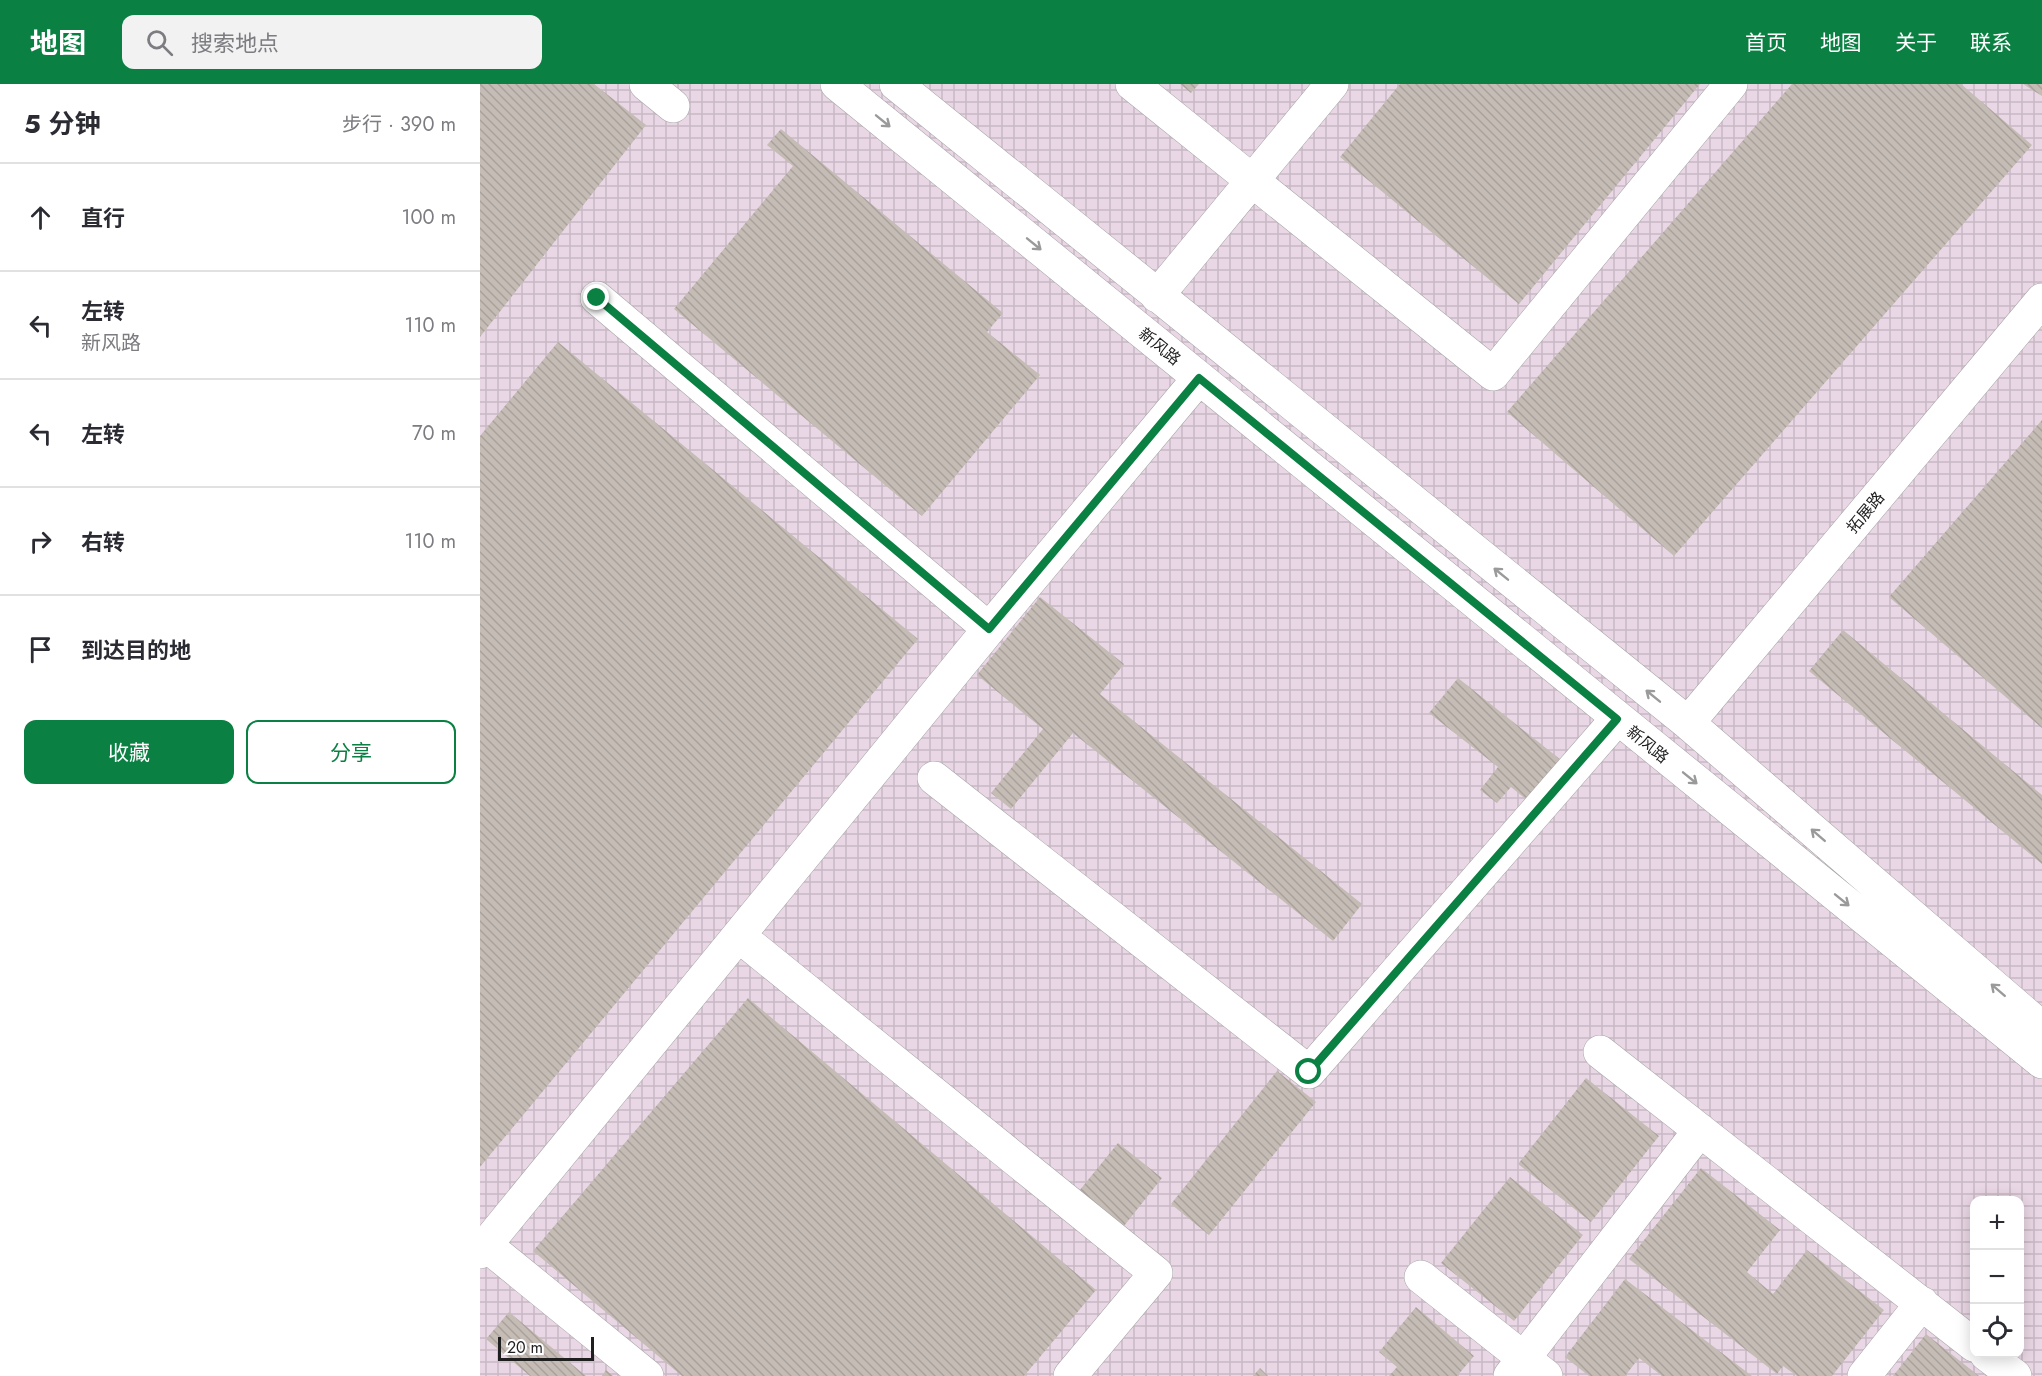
<!DOCTYPE html>
<html lang="zh">
<meta charset="utf-8">
<style>
body{margin:0;font-family:Jost,"Noto Sans SC",sans-serif;background:#f2f2f3;color:#2b2b33}
.controls{position:absolute;right:18px;bottom:18px;display:grid;overflow:hidden;border-radius:12px;box-shadow:0 3px 15px #0003}
.controls button{width:54px;height:54px;display:grid;place-items:center;padding:0;border:0;border-bottom:2px solid #e1e1e2;background:#fff;color:#2b2b33;font:30px sans-serif}
.scale{position:absolute;left:18px;bottom:15px;width:96px;box-sizing:border-box;padding-left:6px;border:3px solid #1f1f1f;border-top:0;font-size:16px;line-height:21px;white-space:nowrap;color:#1f1f1f;-webkit-text-stroke:4px #fff;paint-order:stroke}
.stop{position:absolute;width:18px;height:18px;margin:-14px;border:4px solid #0b8043;border-radius:50%;background:#fff}
.stop.end{background:#0b8043;border-color:#fff;box-shadow:0 2px 6px #0008}
.list{margin:0;padding:0;list-style:none}
h2{display:flex;justify-content:space-between;align-items:center;height:78px;margin:0;padding:0 24px;font-size:26px}
h2 small{font-size:20px;font-weight:400;color:#7c7c81}
.list li{display:grid;grid-template-columns:39px 1fr auto;gap:18px;align-items:center;box-sizing:border-box;height:108px;padding:0 24px;border-top:2px solid #e1e1e2}
.list b{display:block;font-size:22px;white-space:nowrap}
.list p{margin:0;font-size:20px;white-space:nowrap;color:#7c7c81}
.list em{font-size:20px;font-style:normal;color:#7c7c81}
.actions{display:flex;gap:12px;padding:18px 24px}
.actions a{flex:1;padding:14px 0;border:2px solid #0b8043;border-radius:12px;text-align:center;font-size:21px;color:#0b8043}
.actions .main{background:#0b8043;color:#fff}
.icon{flex:none;width:33px;height:33px;fill:none;stroke:currentColor;stroke-width:2;stroke-linecap:round;stroke-linejoin:round}
.map{position:relative;flex:none;width:1562px;height:1292px;overflow:hidden}
header{display:flex;align-items:center;gap:36px;box-sizing:border-box;height:84px;padding:0 30px;background:#0b8043;color:#fff}
header strong{font-size:28px}
nav{display:flex;gap:33px;margin-inline-start:auto;font-size:21px}
.search{width:420px;height:54px;background:#f2f2f3;display:flex;align-items:center;gap:15px;box-sizing:border-box;padding:0 21px;border-radius:12px;color:#7c7c81;font-size:22px}
main{display:flex}
aside{flex:1;background:#fff}
.map>svg:first-child{display:block}
.industrial{fill:url(#industrial-grid);fill-rule:evenodd}
.building{fill:url(#building-back-hatch)}
.lines{fill:none;stroke-linecap:round;stroke-linejoin:round}
.minor-casing{stroke:#a6a6a6;stroke-width:34}
.minor{stroke:#fff;stroke-width:33}
.oneway{stroke:#9a9a9a}
.route{stroke:#0b8043;stroke-width:8}
.labels{text-anchor:middle;stroke-width:4.5;stroke-linejoin:round;paint-order:stroke}
.street-label{font-size:16px;fill:#1f1f1f;stroke:#fff}
</style>
<header>
<strong>地图</strong>
<div class="search"><svg class="icon" aria-label="search" viewBox="0 0 24 24"><circle cx="10" cy="10" r="6"/><path d="M15 15l6 6"/></svg>搜索地点</div>
<nav><a>首页</a><a>地图</a><a>关于</a><a>联系</a></nav>
</header>
<main>
<aside>
<h2>5 分钟<small>步行 · 390 m</small></h2>
<ul class="list">
<li><svg class="icon" aria-label="ahead" viewBox="0 0 24 24"><path d="M12 20V5M6 11l6-6 6 6"/></svg><div><b>直行</b></div><em>100 m</em></li>
<li><svg class="icon" aria-label="left" viewBox="0 0 24 24"><path d="M17 20v-9H6M10 6l-5 5 5 5"/></svg><div><b>左转</b><p>新风路</p></div><em>110 m</em></li>
<li><svg class="icon" aria-label="left" viewBox="0 0 24 24"><path d="M17 20v-9H6M10 6l-5 5 5 5"/></svg><div><b>左转</b></div><em>70 m</em></li>
<li><svg class="icon" aria-label="right" viewBox="0 0 24 24"><path d="M7 20v-9h11M14 6l5 5-5 5"/></svg><div><b>右转</b></div><em>110 m</em></li>
<li><svg class="icon" aria-label="arrive" viewBox="0 0 24 24"><path d="M6 21V4h12l-3 4 3 4H6"/></svg><div><b>到达目的地</b></div></li>
</ul>
<div class="actions"><a class="main">收藏</a><a>分享</a></div>
</aside>
<div class="map">
<svg width="1562" height="1292" viewBox="0 0 1562 1292">
<defs>
<pattern id="industrial-grid" width="8" height="8" patternUnits="userSpaceOnUse" patternTransform="scale(1.5)"><rect width="8" height="8" fill="#ead7e5"/><path d="M0 4h8M4 0v8" fill="none" stroke="#c8b8c4"/></pattern>
<pattern id="building-back-hatch" width="6" height="6" patternUnits="userSpaceOnUse" patternTransform="scale(1.5)"><rect width="6" height="6" fill="#c5bcb5"/><path d="M-1 5l2 2M0 0l6 6M5-1l2 2" fill="none" stroke="#a9a19b"/></pattern>
</defs>
<rect width="100%" height="100%" fill="#f0ede6"/>
<path class="industrial" d="M0 0H1562V1292H0ZM1494 1116H1540V1270H1494Z"/>
<path class="building" d="M0 0H114L166 41 0 253Z
M700 0H719L711 9Z
M920 0H1220L1039 220 860 73Z
M1312 0H1481L1552 61 1194 472 1027 328Z
M1543 0H1562V12Z
M301 45 523 229 507 248 560 291 442 432 194 225 313 82 287 61Z
M78 258 438 555 0 1083V352Z
M1562 336V644L1409 513Z
M560 513 644 580 620 610 882 820 853 857 593 649 531 725 511 709 563 645 497 591Z
M1363 546 1562 711V780L1329 587Z
M978 594 1081 676 1048 717 1031 703 1017 719 1000 706 1018 683 949 629Z
M268 914 616 1206 544 1292H202L53 1167Z
M797 987 836 1018 729 1151 691 1120Z
M1106 994 1179 1052 1111 1138 1038 1080Z
M638 1059 682 1094 644 1142 599 1107Z
M1221 1084 1300 1146 1267 1188 1293 1210 1327 1166 1404 1226 1352 1292H1317L1303 1282 1297 1290 1149 1175Z
M1030 1093 1103 1151 1034 1237 961 1179Z
M1145 1195 1272 1292H1182L1159 1274 1145 1292H1109L1085 1273Z
M936 1223 994 1272 977 1292H909L917 1283 899 1268Z
M29 1228 106 1292H50L6 1255Z
M1446 1250 1499 1292H1413Z
M780 1284 788 1292H773Z
M126 1286 133 1292H122Z"/>
<g class="lines">
<g class="minor-casing">
<path id="minor" d="M166 0 193 22
M357 0 1562 978
M416 0 1208 639 1562 944
M652 0 1013 290 1251 0
M677 212 852 0
M117 214 509 545
M1208 639 1562 216
M454 694 829 988 1137 635
M259 852 676 1189 590 1292
M1120 968 1494 1261
M6 1161 167 1292
M0 1168 509 545 719 294
M941 1193 1066 1292
M1506 1270 1535 1292
M1030 1292 1220 1046
M1384 1292 1442 1219"/>
</g>
<use href="#minor" class="minor"/>
</g>
<defs><path id="oneway-shaft" d="M-6 0H5M1.5-3L5.5 0L1.5 3" fill="none" stroke-width="1.6" stroke-linecap="round" stroke-linejoin="round" transform="scale(1.5)"/></defs>
<g class="oneway">
<use href="#oneway-shaft" transform="translate(403 37) rotate(39)"/>
<use href="#oneway-shaft" transform="translate(554 160) rotate(39)"/>
<use href="#oneway-shaft" transform="translate(1021 490) rotate(-141)"/>
<use href="#oneway-shaft" transform="translate(1173 612) rotate(-141)"/>
<use href="#oneway-shaft" transform="translate(1210 694) rotate(39)"/>
<use href="#oneway-shaft" transform="translate(1338 751) rotate(-139)"/>
<use href="#oneway-shaft" transform="translate(1362 816) rotate(39)"/>
<use href="#oneway-shaft" transform="translate(1518 906) rotate(-139)"/>
</g>
<g class="lines">
<path class="route" d="M117 214 509 545 719 294 1137 635 829 988"/>
</g>
<g class="labels">
<g class="street-label">
<text transform="translate(680 262) rotate(39)" y="6">新风路</text>
<text transform="translate(1385 428) rotate(-50)" y="6">拓展路</text>
<text transform="translate(1168 660) rotate(39)" y="6">新风路</text>
</g>
</g>
</svg>
<div class="controls">
<button>+</button>
<button>−</button>
<button><svg class="icon" aria-label="locate" viewBox="0 0 24 24"><circle cx="12" cy="12" r="6"/><path d="M12 2v4M12 18v4M2 12h4M18 12h4"/></svg></button>
</div>
<div class="scale">20 m</div>
<div class="stop" style="left:829px;top:988px"></div>
<div class="stop end" style="left:117px;top:214px"></div>
</div>
</main>
